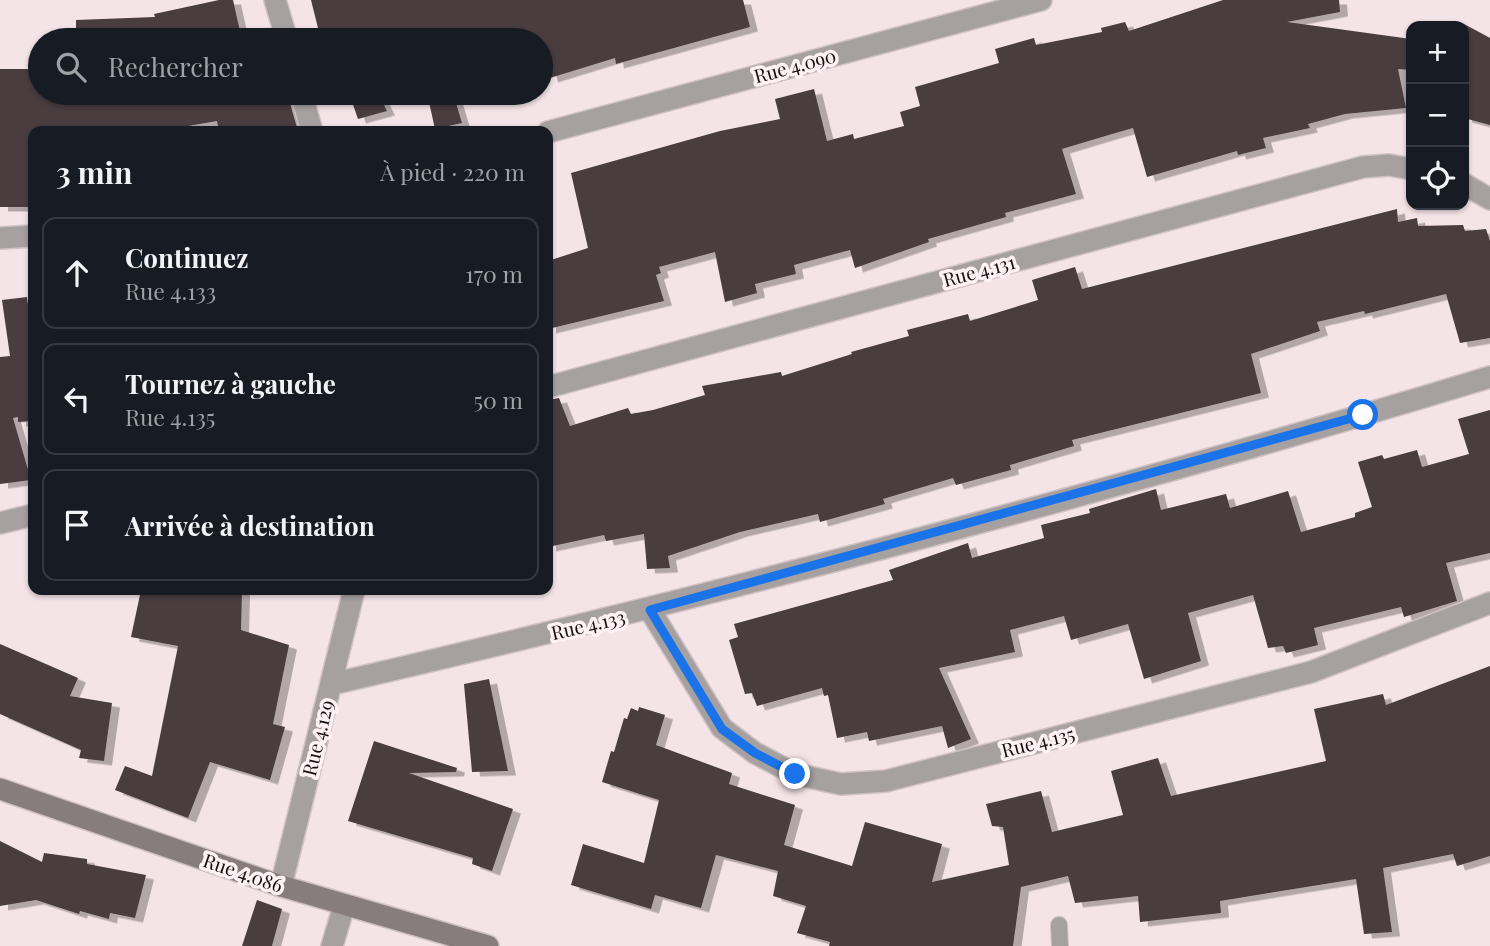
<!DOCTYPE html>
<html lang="fr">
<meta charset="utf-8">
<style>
body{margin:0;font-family:"Playfair Display",serif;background:#242831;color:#f1f3f6}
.controls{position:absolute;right:21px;top:21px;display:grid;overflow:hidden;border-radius:14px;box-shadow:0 2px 5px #0004}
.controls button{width:63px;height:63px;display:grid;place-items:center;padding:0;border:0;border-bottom:2px solid #363941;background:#171b24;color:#f1f3f6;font:35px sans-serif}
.stop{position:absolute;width:21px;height:21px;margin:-16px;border:5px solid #1a73e8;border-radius:50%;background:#fff}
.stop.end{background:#1a73e8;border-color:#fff;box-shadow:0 2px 7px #0008}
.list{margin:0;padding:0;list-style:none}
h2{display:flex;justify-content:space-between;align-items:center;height:91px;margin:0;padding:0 28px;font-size:30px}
h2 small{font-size:23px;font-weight:400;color:#9ea1a6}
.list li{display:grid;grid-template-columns:46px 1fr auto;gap:21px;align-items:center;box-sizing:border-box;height:112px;margin:0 14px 14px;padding:0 14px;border:2px solid #363941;border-radius:14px}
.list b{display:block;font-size:26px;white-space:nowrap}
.list p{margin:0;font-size:23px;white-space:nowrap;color:#9ea1a6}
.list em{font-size:23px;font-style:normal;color:#9ea1a6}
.icon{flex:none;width:38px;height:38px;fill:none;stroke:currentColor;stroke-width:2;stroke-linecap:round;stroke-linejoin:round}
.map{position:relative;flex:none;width:1490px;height:946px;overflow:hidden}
.search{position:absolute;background:#171b24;box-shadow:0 2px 5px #0004;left:28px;top:28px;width:525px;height:77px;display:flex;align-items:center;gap:18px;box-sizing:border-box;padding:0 24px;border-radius:38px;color:#9ea1a6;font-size:26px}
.panel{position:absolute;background:#171b24;box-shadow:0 2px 5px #0004;left:28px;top:126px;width:525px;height:469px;border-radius:14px}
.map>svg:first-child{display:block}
.building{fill:#493c3f;filter:url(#shadow)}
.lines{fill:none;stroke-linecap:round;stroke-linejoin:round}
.lane-casing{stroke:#d0c1c4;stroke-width:18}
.street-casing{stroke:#d0c1c4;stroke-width:24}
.secondary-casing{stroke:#d0c1c4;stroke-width:24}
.lane{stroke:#a7a0a1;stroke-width:16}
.street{stroke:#a7a0a1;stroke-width:21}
.secondary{stroke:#877d7f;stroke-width:21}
.route{stroke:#1a73e8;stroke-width:9}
.labels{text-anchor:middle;stroke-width:7;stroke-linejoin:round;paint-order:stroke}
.street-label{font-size:19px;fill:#130e0f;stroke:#fff1f4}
</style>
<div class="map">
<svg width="1490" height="946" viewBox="0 0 1490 946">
<defs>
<filter id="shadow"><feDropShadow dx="8" dy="4.5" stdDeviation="0" flood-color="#0004"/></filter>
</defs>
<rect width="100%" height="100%" fill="#f4e3e7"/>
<path class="building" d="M219 0H233L242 40H180L179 35 149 40H76V20L155 17 154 14Z
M311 0H743L750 27 616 64 615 58 550 78 541 40H321Z
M1223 0H1339L1340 12 1287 22 1411 39V70L1398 69 1406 108 1345 114 1308 124 1310 128 1263 138 1266 148 1238 155 1237 151 1147 177 1133 128 1112 134 1062 149 1076 194 1005 213 1006 217 928 239 929 242 855 268 850 250 794 265 796 274 755 284 757 293 725 302 715 252 659 267 661 273 656 275 664 301 548 329V261L588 248 571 173 720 131 780 119 775 99 814 89 827 141 853 134 854 139 904 126 900 112 920 106 915 87 999 63 995 49 1034 38 1036 45 1102 32 1101 28 1125 22 1129 31Z
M1464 24 1490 38V125L1464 118Z
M0 69H40V93H287L298 131H219L217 121 171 129 172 131H33V207H0Z
M349 93H378L387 111 358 119Z
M427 93H453L462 123 435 129Z
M1397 209 1398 222 1417 218 1418 226 1463 225 1465 231 1486 229 1490 241V338L1460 343 1446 294 1365 314 1364 311 1317 322 1320 331 1251 354 1261 393 1072 440 1074 446 1010 465 1011 470 956 485 953 478 883 499 885 504 820 522 818 514 740 532 668 556 670 568 647 569 644 534 606 541 604 535 548 547V400L559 398 570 426 628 408 631 414 653 410 705 395 702 386 781 372 782 376 852 354 851 352 909 336 907 330 968 314 970 321 1038 300 1032 280 1075 267 1082 289Z
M27 297 33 347V421L18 422V417L13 418 31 480 0 484V357L10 356 2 300Z
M1490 410V553L1446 563 1457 601 1404 617 1401 607 1314 628 1318 645 1286 653 1283 646 1268 648 1253 595 1188 613 1201 661 1144 679 1128 624 1071 640 1064 616 1010 630 1015 652 939 668 971 739 948 748 942 726 869 741 867 732 837 738 828 695 824 696 822 688 757 706 752 693 745 694 729 640 738 637 734 624 893 580 889 570 968 543 972 558 1044 538 1041 525 1090 513 1089 509 1156 489 1161 510 1226 494 1230 508 1288 491 1301 532 1355 517V513L1372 507 1358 462 1382 455 1384 459 1417 450 1422 467 1469 454 1458 419Z
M141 590H242L241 630 289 645 273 724 285 727 270 780 210 762 188 818 115 790 125 766 152 776 178 646 131 637Z
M0 644 78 678 70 696 112 703 104 761 79 758 81 750 0 714Z
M1490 666V856L1457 866 1453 854 1383 868 1392 932 1364 934 1356 879 1220 901 1221 913 1140 922 1138 896 1075 903 1068 876 1021 887 1013 946H829L830 942 797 933 806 906 773 896 778 871 716 855 701 908 655 895 651 909 571 885 583 844 644 863 659 800 602 782 611 751 614 752 624 718 627 719 631 708 638 711 639 707 665 715 656 745 732 773 729 784 795 805 784 845 852 866 865 822 942 844 932 882 1009 865 1003 827 992 826 986 804 1041 791 1052 832 1123 815 1111 771 1158 758 1171 796 1326 761 1314 709 1383 694 1386 705Z
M489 679 508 771 472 772 464 684Z
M374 741 457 768 456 772 409 773 513 809 492 871 472 864 473 858 348 821Z
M0 841 42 862 44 853 87 859V864L146 875 135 918 110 913 109 919 80 911 79 914 36 900 0 906Z
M257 900 282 909 272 946H242Z"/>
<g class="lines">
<g class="lane-casing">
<path id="lane" d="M1059 925 1060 946"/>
</g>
<g class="street-casing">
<path id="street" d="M275 0 287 40
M301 93 312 131
M548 132 1041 0
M1464 184 1490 199
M0 238 33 236
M548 387 1363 167 1389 165 1411 169
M0 523 33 515
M650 610 722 728 755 753 795 774 841 784 886 781 1311 672 1490 603
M332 684C720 594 1108 493 1490 377
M281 886 354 590
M332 946 344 906"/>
</g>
<g class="secondary-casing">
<path id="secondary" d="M0 789 281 886 488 946"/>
</g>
<use href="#lane" class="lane"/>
<use href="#street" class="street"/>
<use href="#secondary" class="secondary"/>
</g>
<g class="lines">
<path class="route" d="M795 774 755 753 722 729 650 610 1363 415"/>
</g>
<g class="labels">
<g class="street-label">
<text transform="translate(795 66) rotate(-15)" y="7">Rue 4.090</text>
<text transform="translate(979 271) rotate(-15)" y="7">Rue 4.131</text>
<text transform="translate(588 625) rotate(-13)" y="7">Rue 4.133</text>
<text transform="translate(318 738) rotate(-76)" y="7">Rue 4.129</text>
<text transform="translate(1038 742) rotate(-14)" y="7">Rue 4.135</text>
<text transform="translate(243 873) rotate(19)" y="7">Rue 4.086</text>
</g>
</g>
</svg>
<div class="controls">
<button>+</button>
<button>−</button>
<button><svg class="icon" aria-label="locate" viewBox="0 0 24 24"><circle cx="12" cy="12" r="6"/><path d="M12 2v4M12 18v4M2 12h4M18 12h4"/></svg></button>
</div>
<div class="stop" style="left:1363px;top:415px"></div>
<div class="stop end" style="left:795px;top:774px"></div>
<div class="search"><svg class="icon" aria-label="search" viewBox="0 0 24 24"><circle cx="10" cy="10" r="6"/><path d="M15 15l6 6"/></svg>Rechercher</div>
<section class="panel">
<h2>3 min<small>À pied · 220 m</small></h2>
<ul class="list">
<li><svg class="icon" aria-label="ahead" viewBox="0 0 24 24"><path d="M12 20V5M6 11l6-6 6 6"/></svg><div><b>Continuez</b><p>Rue 4.133</p></div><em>170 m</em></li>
<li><svg class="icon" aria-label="left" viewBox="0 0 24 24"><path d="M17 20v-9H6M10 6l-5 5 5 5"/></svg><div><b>Tournez à gauche</b><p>Rue 4.135</p></div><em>50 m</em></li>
<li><svg class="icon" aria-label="arrive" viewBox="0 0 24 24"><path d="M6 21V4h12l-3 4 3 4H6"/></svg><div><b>Arrivée à destination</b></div></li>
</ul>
</section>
</div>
